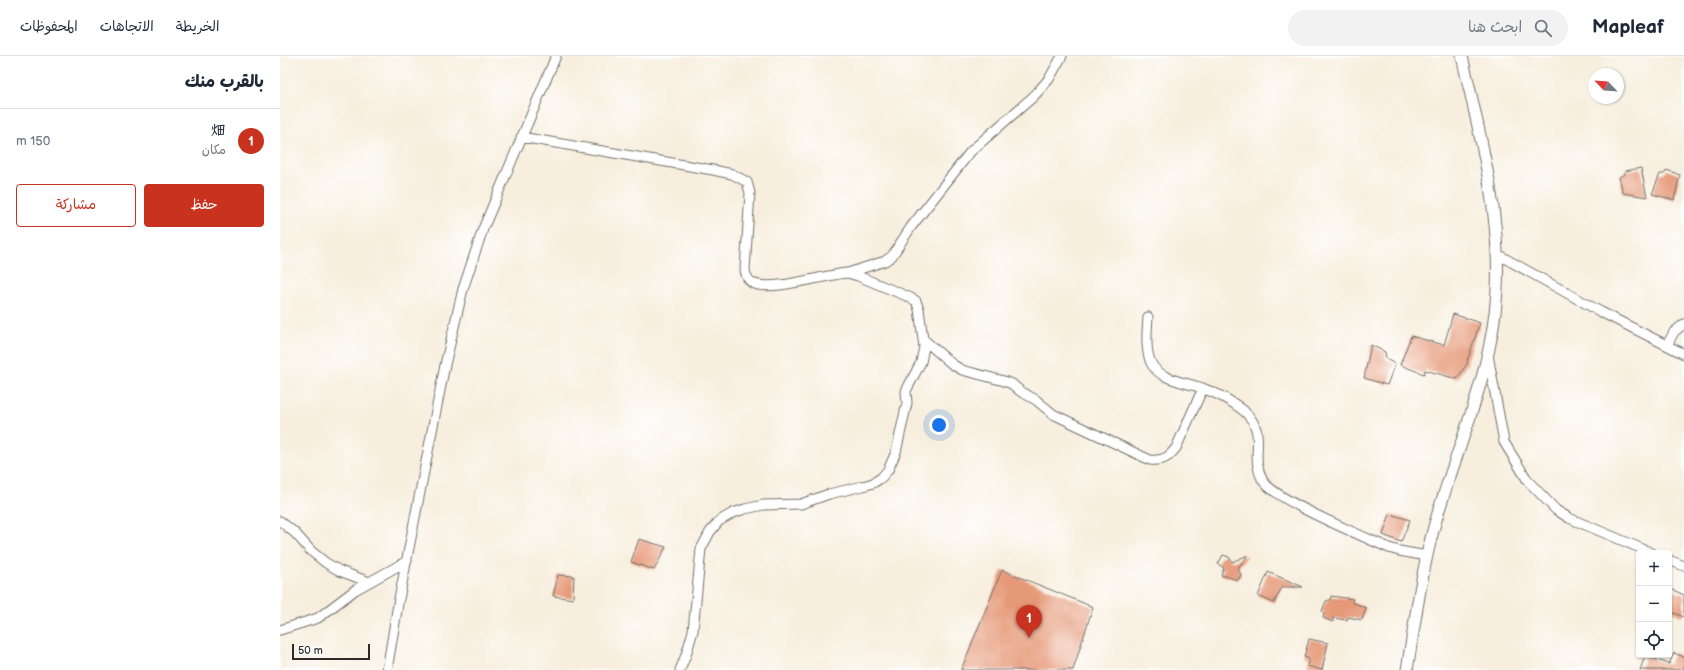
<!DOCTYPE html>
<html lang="ar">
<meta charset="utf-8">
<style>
body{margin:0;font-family:"Balsamiq Sans","Playpen Sans Arabic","LXGW WenKai TC",sans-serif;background:#f2f2f3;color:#1f2937;direction:rtl}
.controls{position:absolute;right:12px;bottom:12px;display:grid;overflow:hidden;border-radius:4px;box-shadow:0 1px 3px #0004}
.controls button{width:36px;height:36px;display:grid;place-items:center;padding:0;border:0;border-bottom:1px solid #e0e1e3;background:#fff;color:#1f2937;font:20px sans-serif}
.compass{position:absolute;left:1308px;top:12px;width:36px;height:36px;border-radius:50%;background:#fff;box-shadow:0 1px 3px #0004;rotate:295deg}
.scale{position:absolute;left:12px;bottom:10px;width:78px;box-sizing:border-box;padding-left:4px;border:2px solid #2b2b2b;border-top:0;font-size:11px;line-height:14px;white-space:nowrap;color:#2b2b2b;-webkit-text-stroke:3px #fff;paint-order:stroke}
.you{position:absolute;left:659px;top:369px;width:14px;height:14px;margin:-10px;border:3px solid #fff;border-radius:50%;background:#1a73e8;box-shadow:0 0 0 6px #1a73e833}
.badge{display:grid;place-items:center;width:26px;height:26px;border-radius:50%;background:#c8321e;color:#fff;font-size:13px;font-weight:700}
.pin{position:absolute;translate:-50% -33px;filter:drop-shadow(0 1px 2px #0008)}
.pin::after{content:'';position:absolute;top:21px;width:14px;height:12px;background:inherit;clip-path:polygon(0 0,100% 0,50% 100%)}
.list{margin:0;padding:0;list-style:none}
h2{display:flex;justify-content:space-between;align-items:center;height:52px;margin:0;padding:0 16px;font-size:17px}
h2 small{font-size:13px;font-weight:400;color:#747a83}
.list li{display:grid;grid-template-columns:26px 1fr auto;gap:12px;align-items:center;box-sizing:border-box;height:64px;padding:0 16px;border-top:1px solid #e0e1e3}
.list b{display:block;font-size:15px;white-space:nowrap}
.list p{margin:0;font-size:13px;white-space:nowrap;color:#747a83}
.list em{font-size:13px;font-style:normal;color:#747a83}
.actions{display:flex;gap:8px;padding:12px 16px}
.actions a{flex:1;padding:9px 0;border:1px solid #c8321e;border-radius:4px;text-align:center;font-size:14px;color:#c8321e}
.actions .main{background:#c8321e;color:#fff}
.icon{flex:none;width:22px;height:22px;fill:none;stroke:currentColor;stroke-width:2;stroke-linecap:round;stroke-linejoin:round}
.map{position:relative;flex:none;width:1404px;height:614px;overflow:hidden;direction:ltr}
header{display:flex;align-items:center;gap:24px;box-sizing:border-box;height:56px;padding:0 20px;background:#fff;border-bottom:1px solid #e0e1e3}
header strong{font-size:19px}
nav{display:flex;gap:22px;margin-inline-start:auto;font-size:14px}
.search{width:280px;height:36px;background:#f2f2f3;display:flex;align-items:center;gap:10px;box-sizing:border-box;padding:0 14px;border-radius:22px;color:#747a83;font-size:15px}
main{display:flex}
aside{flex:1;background:#fff}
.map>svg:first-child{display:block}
.building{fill:#e69978}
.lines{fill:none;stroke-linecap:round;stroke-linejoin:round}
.minor-casing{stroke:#726f69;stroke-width:11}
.tertiary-casing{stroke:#726f69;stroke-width:13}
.minor{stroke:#fff;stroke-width:9}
.tertiary{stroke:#fff;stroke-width:11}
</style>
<header>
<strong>Mapleaf</strong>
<div class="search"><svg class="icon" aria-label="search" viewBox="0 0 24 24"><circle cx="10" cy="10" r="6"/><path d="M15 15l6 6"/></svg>ابحث هنا</div>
<nav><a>الخريطة</a><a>الاتجاهات</a><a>المحفوظات</a></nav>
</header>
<main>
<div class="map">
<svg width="1404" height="614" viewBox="0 0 1404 614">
<rect width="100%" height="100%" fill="#fff"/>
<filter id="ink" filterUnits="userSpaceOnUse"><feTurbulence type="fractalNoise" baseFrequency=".025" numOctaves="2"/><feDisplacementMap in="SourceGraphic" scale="8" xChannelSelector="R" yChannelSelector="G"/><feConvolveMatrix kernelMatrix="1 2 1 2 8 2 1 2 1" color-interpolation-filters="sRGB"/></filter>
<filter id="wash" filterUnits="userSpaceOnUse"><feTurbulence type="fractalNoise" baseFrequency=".012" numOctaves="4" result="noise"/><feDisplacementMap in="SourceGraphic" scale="16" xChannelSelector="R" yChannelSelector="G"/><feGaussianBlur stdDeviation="0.9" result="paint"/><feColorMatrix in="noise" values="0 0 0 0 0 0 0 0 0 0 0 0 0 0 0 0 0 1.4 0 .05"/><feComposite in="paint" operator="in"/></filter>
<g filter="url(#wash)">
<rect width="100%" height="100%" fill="#f7eedd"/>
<g id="blocks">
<path class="building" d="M1361 112 1367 141 1343 137 1339 121 1345 118V115Z
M1387 114 1400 119 1394 144 1372 138 1380 118H1384Z
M1173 258 1200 267 1187 305 1188 306 1177 323 1145 314 1144 318 1120 309 1131 280 1164 289Z
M1091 289 1105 296 1106 303 1115 308 1107 329 1084 322Z
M1110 458 1130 464 1121 486 1103 479Z
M359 483 386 491 374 514 351 506Z
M943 499 949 501 952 506 968 499 958 512 961 519 958 524 941 519 944 512 938 508Z
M722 514 813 551 793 614H681Z
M988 516 1023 531H1002L994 547 978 540Z
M278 519 294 520 293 543 273 540Z
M1389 532 1404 539V561L1389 555Z
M1051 540 1073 543 1072 546 1086 552 1082 564 1068 561 1067 564 1053 562V566L1043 562 1044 557 1042 555 1046 545 1050 544Z
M1029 583 1048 587 1042 614 1027 610 1029 603 1024 601Z
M1394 597 1404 601V614H1360L1365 600 1389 608Z"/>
</g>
</g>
<g filter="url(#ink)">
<use href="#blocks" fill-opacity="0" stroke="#726f69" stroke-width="1"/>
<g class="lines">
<g class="minor-casing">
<path id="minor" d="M241 81 433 114 452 118 467 126 470 137 465 214C466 220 468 226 475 228 494 235 544 219 567 217L578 220 629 241 636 245 639 253 644 291 641 306 626 335 627 347 616 396 608 414 601 422 593 427 583 430 549 438 521 448 483 449 465 453 453 457 439 465 430 476 421 493 413 575 406 599 400 614
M1217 198 1321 256 1404 298
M568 217 605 205 612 200 631 171 691 95 754 40 769 23 782 0
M868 261C867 276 865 293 871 307 879 324 906 326 922 332 936 337 952 345 964 355 989 378 969 397 982 423 991 443 1085 481 1109 492L1119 495 1147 500
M643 283 672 308 682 314 724 325 732 328 740 335 756 344 773 358 870 404C883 405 888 402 896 392L923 332
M1387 289 1394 276 1404 268
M1208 299 1224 386 1248 425 1276 454 1289 462 1372 497
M0 465 15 477 31 495 46 507 60 515 89 526
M1389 504 1404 510
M0 574 38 562 75 534 127 505
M107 614 118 548 165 309 183 233 203 173 276 0"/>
</g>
<g class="tertiary-casing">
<path id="tertiary" d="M1127 614C1135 566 1141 518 1154 471 1176 392 1213 317 1217 234 1221 155 1199 76 1182 0"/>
</g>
<use href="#minor" class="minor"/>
<use href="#tertiary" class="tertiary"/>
</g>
</g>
</svg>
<div class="controls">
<button>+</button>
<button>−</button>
<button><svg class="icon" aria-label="locate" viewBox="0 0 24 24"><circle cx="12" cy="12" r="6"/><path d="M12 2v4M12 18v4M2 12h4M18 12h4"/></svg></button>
</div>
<svg class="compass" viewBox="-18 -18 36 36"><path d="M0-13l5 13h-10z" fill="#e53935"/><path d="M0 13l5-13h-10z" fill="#747a83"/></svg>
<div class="scale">50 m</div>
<div class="you"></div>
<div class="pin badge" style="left:749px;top:582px">1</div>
</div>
<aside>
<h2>بالقرب منك<small></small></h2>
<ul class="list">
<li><span class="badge">1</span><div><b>畑</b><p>مكان</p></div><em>150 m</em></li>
</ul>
<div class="actions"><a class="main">حفظ</a><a>مشاركة</a></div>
</aside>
</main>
